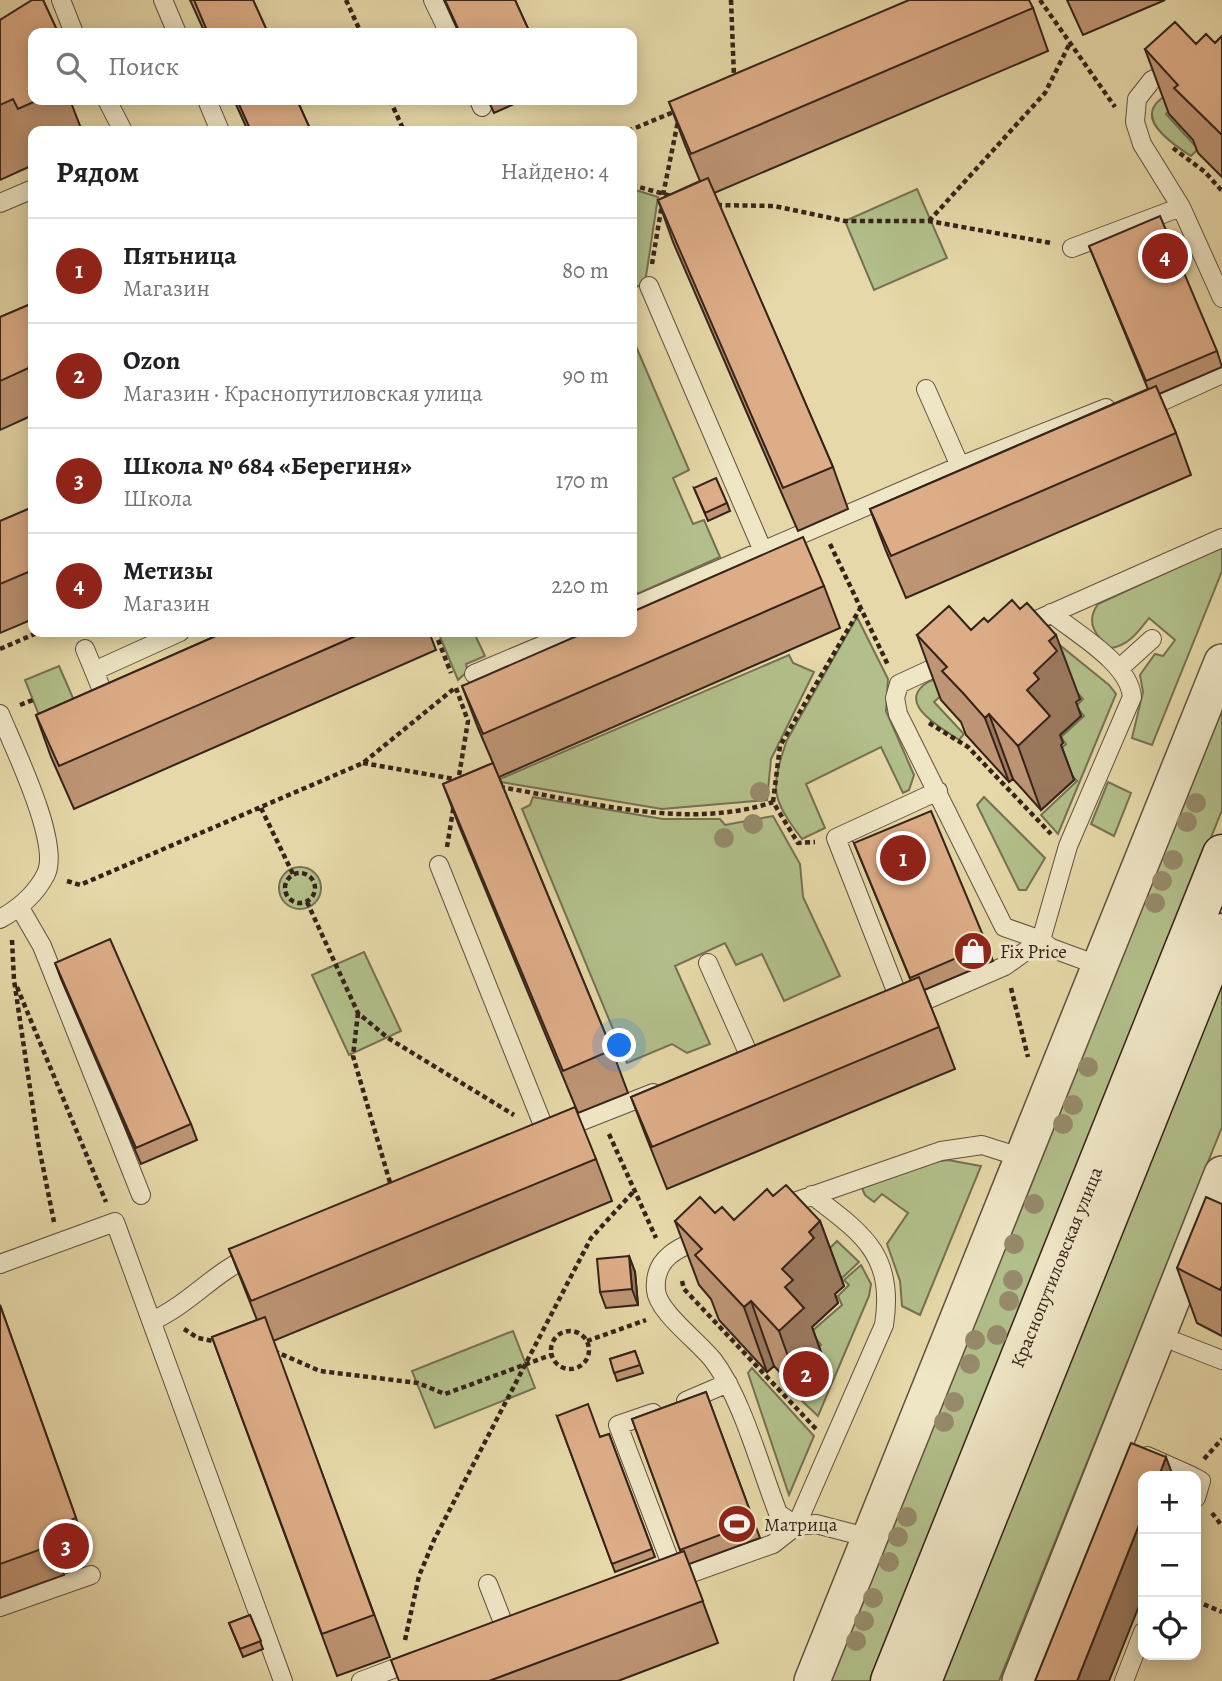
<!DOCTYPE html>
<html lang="ru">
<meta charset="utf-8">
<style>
body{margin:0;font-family:Alegreya,serif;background:#f2f2f2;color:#202124}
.controls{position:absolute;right:21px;bottom:21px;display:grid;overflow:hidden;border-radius:14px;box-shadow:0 4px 18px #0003}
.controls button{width:63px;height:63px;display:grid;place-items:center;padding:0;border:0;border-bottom:2px solid #e0e0e0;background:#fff;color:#202124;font:35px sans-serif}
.you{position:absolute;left:620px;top:1046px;width:24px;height:24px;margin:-18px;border:5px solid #fff;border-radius:50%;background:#1a73e8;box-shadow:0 0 0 10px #1a73e833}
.badge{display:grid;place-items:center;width:46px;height:46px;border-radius:50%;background:#8f2418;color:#fff;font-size:23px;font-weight:700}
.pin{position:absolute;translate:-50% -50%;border:4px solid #fff;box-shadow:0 2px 7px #0006}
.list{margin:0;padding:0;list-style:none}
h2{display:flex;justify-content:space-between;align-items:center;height:91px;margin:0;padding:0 28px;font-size:30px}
h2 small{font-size:23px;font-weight:400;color:#757577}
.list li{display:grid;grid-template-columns:46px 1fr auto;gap:21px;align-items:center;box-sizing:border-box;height:105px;padding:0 28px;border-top:2px solid #e0e0e0}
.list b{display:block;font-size:26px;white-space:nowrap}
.list p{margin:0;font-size:23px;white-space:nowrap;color:#757577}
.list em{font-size:23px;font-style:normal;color:#757577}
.icon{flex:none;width:38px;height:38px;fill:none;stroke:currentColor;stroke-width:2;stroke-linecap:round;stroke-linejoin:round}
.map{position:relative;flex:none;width:1222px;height:1681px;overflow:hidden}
.search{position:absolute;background:#fff;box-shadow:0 4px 18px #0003;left:28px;top:28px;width:609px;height:77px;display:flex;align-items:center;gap:18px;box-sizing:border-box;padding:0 24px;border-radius:14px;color:#757577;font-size:26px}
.panel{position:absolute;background:#fff;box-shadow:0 4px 18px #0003;left:28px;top:126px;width:609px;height:511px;border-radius:14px}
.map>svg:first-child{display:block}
.green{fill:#b2bf8a;stroke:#747152;stroke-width:2}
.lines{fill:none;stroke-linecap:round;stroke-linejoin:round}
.service-casing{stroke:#61503e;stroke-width:20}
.minor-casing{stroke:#61503e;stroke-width:38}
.secondary-casing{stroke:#35231b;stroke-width:41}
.path{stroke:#35231b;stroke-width:4.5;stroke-dasharray:5 3.5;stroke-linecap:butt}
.service{stroke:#efe6c6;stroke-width:18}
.minor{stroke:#efe6c6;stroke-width:35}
.secondary{stroke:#efe6c6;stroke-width:38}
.tree{fill:#968a6a}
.wall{fill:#be9574;stroke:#35231b;stroke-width:2}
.shaded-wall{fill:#9b795e;stroke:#35231b;stroke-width:2}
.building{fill:#ddad87;stroke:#35231b;stroke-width:2}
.labels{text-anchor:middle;stroke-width:6;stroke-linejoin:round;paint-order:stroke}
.poi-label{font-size:19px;fill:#35231b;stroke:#efe6c6;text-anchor:start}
.street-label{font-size:19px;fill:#35231b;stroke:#efe6c6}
</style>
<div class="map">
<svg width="1222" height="1681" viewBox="0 0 1222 1681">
<rect width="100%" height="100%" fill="#e6d8a8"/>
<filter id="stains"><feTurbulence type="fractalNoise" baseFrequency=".00286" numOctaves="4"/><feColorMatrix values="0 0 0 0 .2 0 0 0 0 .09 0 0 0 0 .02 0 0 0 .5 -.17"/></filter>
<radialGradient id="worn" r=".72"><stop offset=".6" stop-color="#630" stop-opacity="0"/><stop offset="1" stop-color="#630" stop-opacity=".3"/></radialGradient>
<path class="green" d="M1222 70 1199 83 1166 114 1198 149 1191 156C1112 106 1168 93 1222 70Z
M632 189 658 197 645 283 632 289Z
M917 189 947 258 874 290 845 221Z
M632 337 689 470 673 478 693 524 704 520 720 557 637 594 632 583Z
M1222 547V571L1152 745 1132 738 1143 692 1140 675 1155 654 1163 656 1175 640 1149 618C1138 632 1129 645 1111 648 1095 636 1085 622 1098 604Z
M857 617 888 679 886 711 914 775 909 790 903 793 881 747 806 784 825 828 802 839C771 798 770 789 787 740Z
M438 632H487L476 637 485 656 466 664 468 671 458 680Z
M1035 635 1051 638 1109 685 1116 694 1058 834 1041 815 1077 781 1054 755 1066 744 1061 737 1084 716 1076 706 1083 699 1052 665 972 667 934 702 964 734 959 740C942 728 894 703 928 682Z
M789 655 793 663 814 672 771 759 767 800 662 809 501 782 500 779Z
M59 666 76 705 41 720 25 680Z
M1222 710V810L873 1681H827L1215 711Z
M1108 782 1131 793 1114 836 1091 824Z
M533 797 663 819H720L725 825 773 816 800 864 803 897 840 976 784 1001 762 954 736 965 725 943 675 966 710 1044 687 1053 672 1044 627 1063 522 809 530 805Z
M984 797 1045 858 1026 890H1019L977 805Z
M279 888a21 21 0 1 1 42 0a21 21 0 1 1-42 0Z
M364 952 401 1031 349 1055 312 975Z
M1222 977V1127L999 1681H940Z
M948 1160 981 1166 920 1315 902 1306 900 1281 887 1244 908 1213 882 1194 874 1202 865 1195 862 1188 933 1162Z
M837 1241 859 1262 842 1278 822 1256Z
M861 1265 871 1284 869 1296 818 1416 802 1401 832 1372 814 1352 821 1345 811 1332 842 1305 838 1296 849 1285 844 1280Z
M513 1331 535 1388 435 1428 412 1371Z
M752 1368 814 1436 789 1495 748 1373Z"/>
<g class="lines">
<g class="service-casing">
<path id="service" d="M61 0 74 33
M163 0 177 33
M433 0 449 33
M1222 52 1152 80 1137 99 1135 122 1142 144 1181 207 1222 298
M107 100 123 131
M207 100 220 131
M479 100 482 107
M0 203 33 189
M1072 248 1181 207
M649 286 763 551
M926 389 960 466
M1141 405H1154L1222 374
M632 607 960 466 1106 408
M1021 627 1222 538
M85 649 106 700
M951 660 899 684 895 698 898 714 1004 927 1041 940 1068 846 1132 697C1129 663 1077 634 1051 613
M1121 667 1152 639
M94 671 180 632
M474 674 574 632
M0 714C13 746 61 843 46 874 36 894 18 909 0 919
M439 865 547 1135
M20 908 42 946 141 1195
M708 963 749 1055
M900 1001 836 838 938 791
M905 1002 917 1004 1005 966 1041 940 1051 948 1100 966
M559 1130 653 1093
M777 1208 941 1151 982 1145 1023 1158
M706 1237C680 1247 653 1257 656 1290 657 1311 699 1342 713 1360 742 1398 760 1467 778 1513L796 1526 816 1524 870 1538
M0 1264 115 1222 283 1681
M152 1321C190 1304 216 1270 254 1255
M1176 1342 1222 1360
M686 1401 728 1383
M653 1413 618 1425 676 1577
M1147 1456 1192 1476
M1196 1478 1201 1481 1196 1498
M672 1580 773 1544 796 1526 884 1325C895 1255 863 1234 812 1195
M488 1584 504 1625
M0 1607 91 1575
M361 1681 417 1660
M1124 1681 1143 1632"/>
</g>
<g class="minor-casing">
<path id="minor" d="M812 1681 1222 662
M1020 1681 1222 1174"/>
</g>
<g class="secondary-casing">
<path id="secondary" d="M890 1681 1222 854
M922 1681 1222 933"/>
</g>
<path class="path" d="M346 0 361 33
M731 0 734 77
M1040 0 1115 107
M390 100 404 131
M628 131 676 111
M1173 148 1205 172 1222 191
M632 185 671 196
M663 195 678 121
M717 205 774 206 845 221H929L1051 243
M929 221 1045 93 1070 43
M652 264 662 204
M830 544 888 665
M435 632 451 673
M0 649 39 632
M456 688 468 721 458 782
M20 705 33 700
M929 723 968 747 1051 834
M363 763 460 780
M500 787C585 801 689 831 773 802L798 843 815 842
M773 802 780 746 861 607
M261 808 293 874
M447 847 454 804
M285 888a15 15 0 1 1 30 0a15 15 0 1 1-30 0Z
M67 881 80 885 363 763 456 687
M307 902 358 1013 388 1038 514 1115
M12 940 14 980 38 1142 54 1222
M17 987 106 1202
M1011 988 1028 1057
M358 1013 353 1056 391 1186
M609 1134 656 1238
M682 1281 684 1289 816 1429
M184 1329 198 1338 218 1342
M551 1350a19 19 0 1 1 38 0a19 19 0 1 1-38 0Z
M587 1341 646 1320
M274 1351 320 1371 418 1383 445 1394 551 1355
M1204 1459 1222 1439
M1212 1513 1222 1526
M1196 1601 1222 1612
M405 1640 419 1576 434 1540 591 1238 635 1190"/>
<use href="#service" class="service"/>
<use href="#minor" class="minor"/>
<use href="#secondary" class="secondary"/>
</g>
<g class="tree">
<circle cx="760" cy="792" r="10"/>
<circle cx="1196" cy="803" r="10"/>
<circle cx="1187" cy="822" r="10"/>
<circle cx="753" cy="824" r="10"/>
<circle cx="724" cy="838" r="10"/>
<circle cx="1173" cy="860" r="10"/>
<circle cx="1162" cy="881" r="10"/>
<circle cx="1155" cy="903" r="10"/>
<circle cx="1088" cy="1067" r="10"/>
<circle cx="1073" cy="1105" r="10"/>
<circle cx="1063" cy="1124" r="10"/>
<circle cx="1034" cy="1204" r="10"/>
<circle cx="1014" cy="1244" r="10"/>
<circle cx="1013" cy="1280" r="10"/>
<circle cx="1009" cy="1301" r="10"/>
<circle cx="997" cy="1335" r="10"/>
<circle cx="975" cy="1340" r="10"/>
<circle cx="970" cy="1364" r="10"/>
<circle cx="954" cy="1402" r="10"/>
<circle cx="944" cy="1422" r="10"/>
<circle cx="907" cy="1517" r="10"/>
<circle cx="898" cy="1537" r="10"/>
<circle cx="889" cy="1562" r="10"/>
<circle cx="873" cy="1598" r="10"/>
<circle cx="864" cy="1621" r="10"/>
<circle cx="856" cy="1641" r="10"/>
</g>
<path class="wall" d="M43 0 58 33H33V100H70L82 131H33V165L0 180V20Z
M190 0H253L268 33H205Z
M444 0H515L530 33H459Z
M1067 0H1165L1083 35Z
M1033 8 1048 51 714 193 833 467 848 509 798 531 673 242 658 200 700 181 685 145 669 102Z
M1222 36V177L1198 153 1193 140 1169 114 1145 49 1196 44 1215 43Z
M234 100H297L311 131H248Z
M488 100H523L494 113Z
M1089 246 1217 351 1222 367 1159 394 1176 433 1191 475 906 598 886 551 870 509 1148 389Z
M33 303V415L0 430V317Z
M694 488 727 503 730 511 708 521Z
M33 507V619L0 633V521Z
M824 586 840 628 499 777 612 1050 628 1093 578 1113 459 826 443 784 493 763 478 728 462 686Z
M971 630 1080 699 1076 702 1081 716 1060 735 1063 743 1061 745 1074 780 1041 810 1013 779 1009 782 966 735 961 722 941 700 917 635Z
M225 632H429L436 650 74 809 51 757 36 715Z
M854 843 987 945 993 961 924 990 939 1027 955 1069 667 1189 647 1139 631 1097 911 981Z
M55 963 191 1124 197 1140 141 1164 61 979Z
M596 1159 612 1201 273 1341 390 1657 337 1676 212 1337 257 1320 229 1249Z
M1222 1204V1336L1197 1323 1177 1268Z
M715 1213 734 1220 820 1221 844 1286 835 1294 838 1303 812 1327 828 1372 802 1396 774 1366 767 1372 719 1320 711 1299 699 1285 675 1221Z
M629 1256 635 1272 638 1305 606 1308 600 1292Z
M0 1305 87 1549 58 1559 64 1575 0 1598Z
M635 1351 643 1373 617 1381 610 1359Z
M706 1392 760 1538 689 1564 718 1643 618 1681H399L681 1552 632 1419Z
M557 1416 600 1437 609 1434 655 1557 615 1572Z
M250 1615 263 1649 243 1657 229 1623Z"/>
<path class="shaded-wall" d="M1056 635 1080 699 1076 702 1081 716 1060 735 1063 743 1061 745 1074 780 1041 810 1018 746 1027 690 1049 641Z
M989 714 1013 779 1009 782 985 718Z
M820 1221 844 1286 835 1294 838 1303 812 1327 828 1372 802 1396 779 1331 785 1287 782 1269 809 1232Z
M629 1256 635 1272 638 1305 632 1289Z
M751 1301 774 1366 767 1372 744 1307Z
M1166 1457 1173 1476H1159Z
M1143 1515V1596L1109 1681H1077Z"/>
<path class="building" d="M32 0H43L57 30 50 33H33V100H38L18 109 13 99 0 105V20Z
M194 0H253L268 33H208Z
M445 0H515L530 33H460Z
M909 0H1029L1033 8 691 154 669 102Z
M1175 22 1196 44 1206 34 1215 43 1222 36V135L1174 88 1178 85 1145 49Z
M237 100H297L311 131H251Z
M708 178 833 467 783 488 658 200Z
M1160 216 1217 351 1146 381 1089 246Z
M33 303V366L0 381V317Z
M1156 386 1176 433 891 556 870 509Z
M716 478 727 503 705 513 694 488Z
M33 507V570L0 584V521Z
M803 537 824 586 483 734 462 686 586 632H632V612Z
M1012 600 1020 609 1027 603 1056 635 1049 641 1057 651 1034 673 1039 679 1027 690 1050 716 1018 746 989 714 985 718 963 693 942 671 947 667 917 635 949 606 971 630 984 618 988 622Z
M225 632H365L59 766 36 715Z
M493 763 612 1050 563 1071 443 784Z
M931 811 987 945 910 978 854 843Z
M110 939 191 1124 136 1148 55 963Z
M919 977 939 1027 652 1147 631 1097Z
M575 1107 596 1159 251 1301 229 1249Z
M786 1185 820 1221 809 1232 814 1238 782 1269 793 1280 785 1287 804 1308 779 1331 751 1301 744 1307 695 1255 702 1249 675 1221 700 1197 715 1213 722 1207 734 1220 767 1189 773 1196Z
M1206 1197 1222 1204V1286L1220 1290 1177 1268Z
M629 1256 632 1289 600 1292 597 1259Z
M0 1305 76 1518 47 1529 53 1545 0 1564Z
M265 1317 374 1615 322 1634 212 1337Z
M635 1351 640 1365 614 1373 610 1359Z
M706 1392 754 1522 680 1550 632 1419Z
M588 1404 600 1437 609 1434 652 1549 612 1564 557 1416Z
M1131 1443 1166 1457 1159 1476H1143V1515L1077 1681H1035Z
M684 1551 703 1601 489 1681H399L391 1660Z
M250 1615 261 1641 240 1649 229 1623Z"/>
<defs>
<g id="shop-disc" transform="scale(2.0125)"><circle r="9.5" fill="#8f2418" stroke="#efe6c6"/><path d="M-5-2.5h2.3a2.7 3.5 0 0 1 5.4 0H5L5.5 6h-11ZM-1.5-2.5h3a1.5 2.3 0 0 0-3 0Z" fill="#fff"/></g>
<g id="stadium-disc" transform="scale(2.0125)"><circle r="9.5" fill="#8f2418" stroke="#efe6c6"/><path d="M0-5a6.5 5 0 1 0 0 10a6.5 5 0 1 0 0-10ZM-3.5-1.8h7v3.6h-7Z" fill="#fff"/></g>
</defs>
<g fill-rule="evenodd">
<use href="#shop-disc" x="973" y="951"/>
<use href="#stadium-disc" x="737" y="1524"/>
</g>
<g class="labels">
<g class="poi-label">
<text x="1000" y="958">Fix Price</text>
<text x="764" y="1531">Матрица</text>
</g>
<g class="street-label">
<text transform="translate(1056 1267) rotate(-68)" y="7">Краснопутиловская улица</text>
</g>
</g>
<rect width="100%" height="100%" filter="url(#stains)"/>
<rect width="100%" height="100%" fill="url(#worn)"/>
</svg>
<div class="controls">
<button>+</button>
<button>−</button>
<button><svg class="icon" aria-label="locate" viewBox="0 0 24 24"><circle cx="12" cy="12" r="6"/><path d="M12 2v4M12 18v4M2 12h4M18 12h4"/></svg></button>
</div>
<div class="you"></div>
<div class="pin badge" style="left:903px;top:858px">1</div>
<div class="pin badge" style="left:806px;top:1374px">2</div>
<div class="pin badge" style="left:66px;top:1546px">3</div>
<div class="pin badge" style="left:1165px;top:256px">4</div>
<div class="search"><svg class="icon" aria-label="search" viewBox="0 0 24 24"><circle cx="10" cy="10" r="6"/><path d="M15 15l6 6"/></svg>Поиск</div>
<section class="panel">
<h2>Рядом<small>Найдено: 4</small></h2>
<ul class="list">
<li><span class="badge">1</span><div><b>Пятьница</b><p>Магазин</p></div><em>80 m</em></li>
<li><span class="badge">2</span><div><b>Ozon</b><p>Магазин · Краснопутиловская улица</p></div><em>90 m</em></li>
<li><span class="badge">3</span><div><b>Школа № 684 «Берегиня»</b><p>Школа</p></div><em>170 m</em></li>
<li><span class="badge">4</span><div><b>Метизы</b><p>Магазин</p></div><em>220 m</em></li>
</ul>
</section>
</div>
